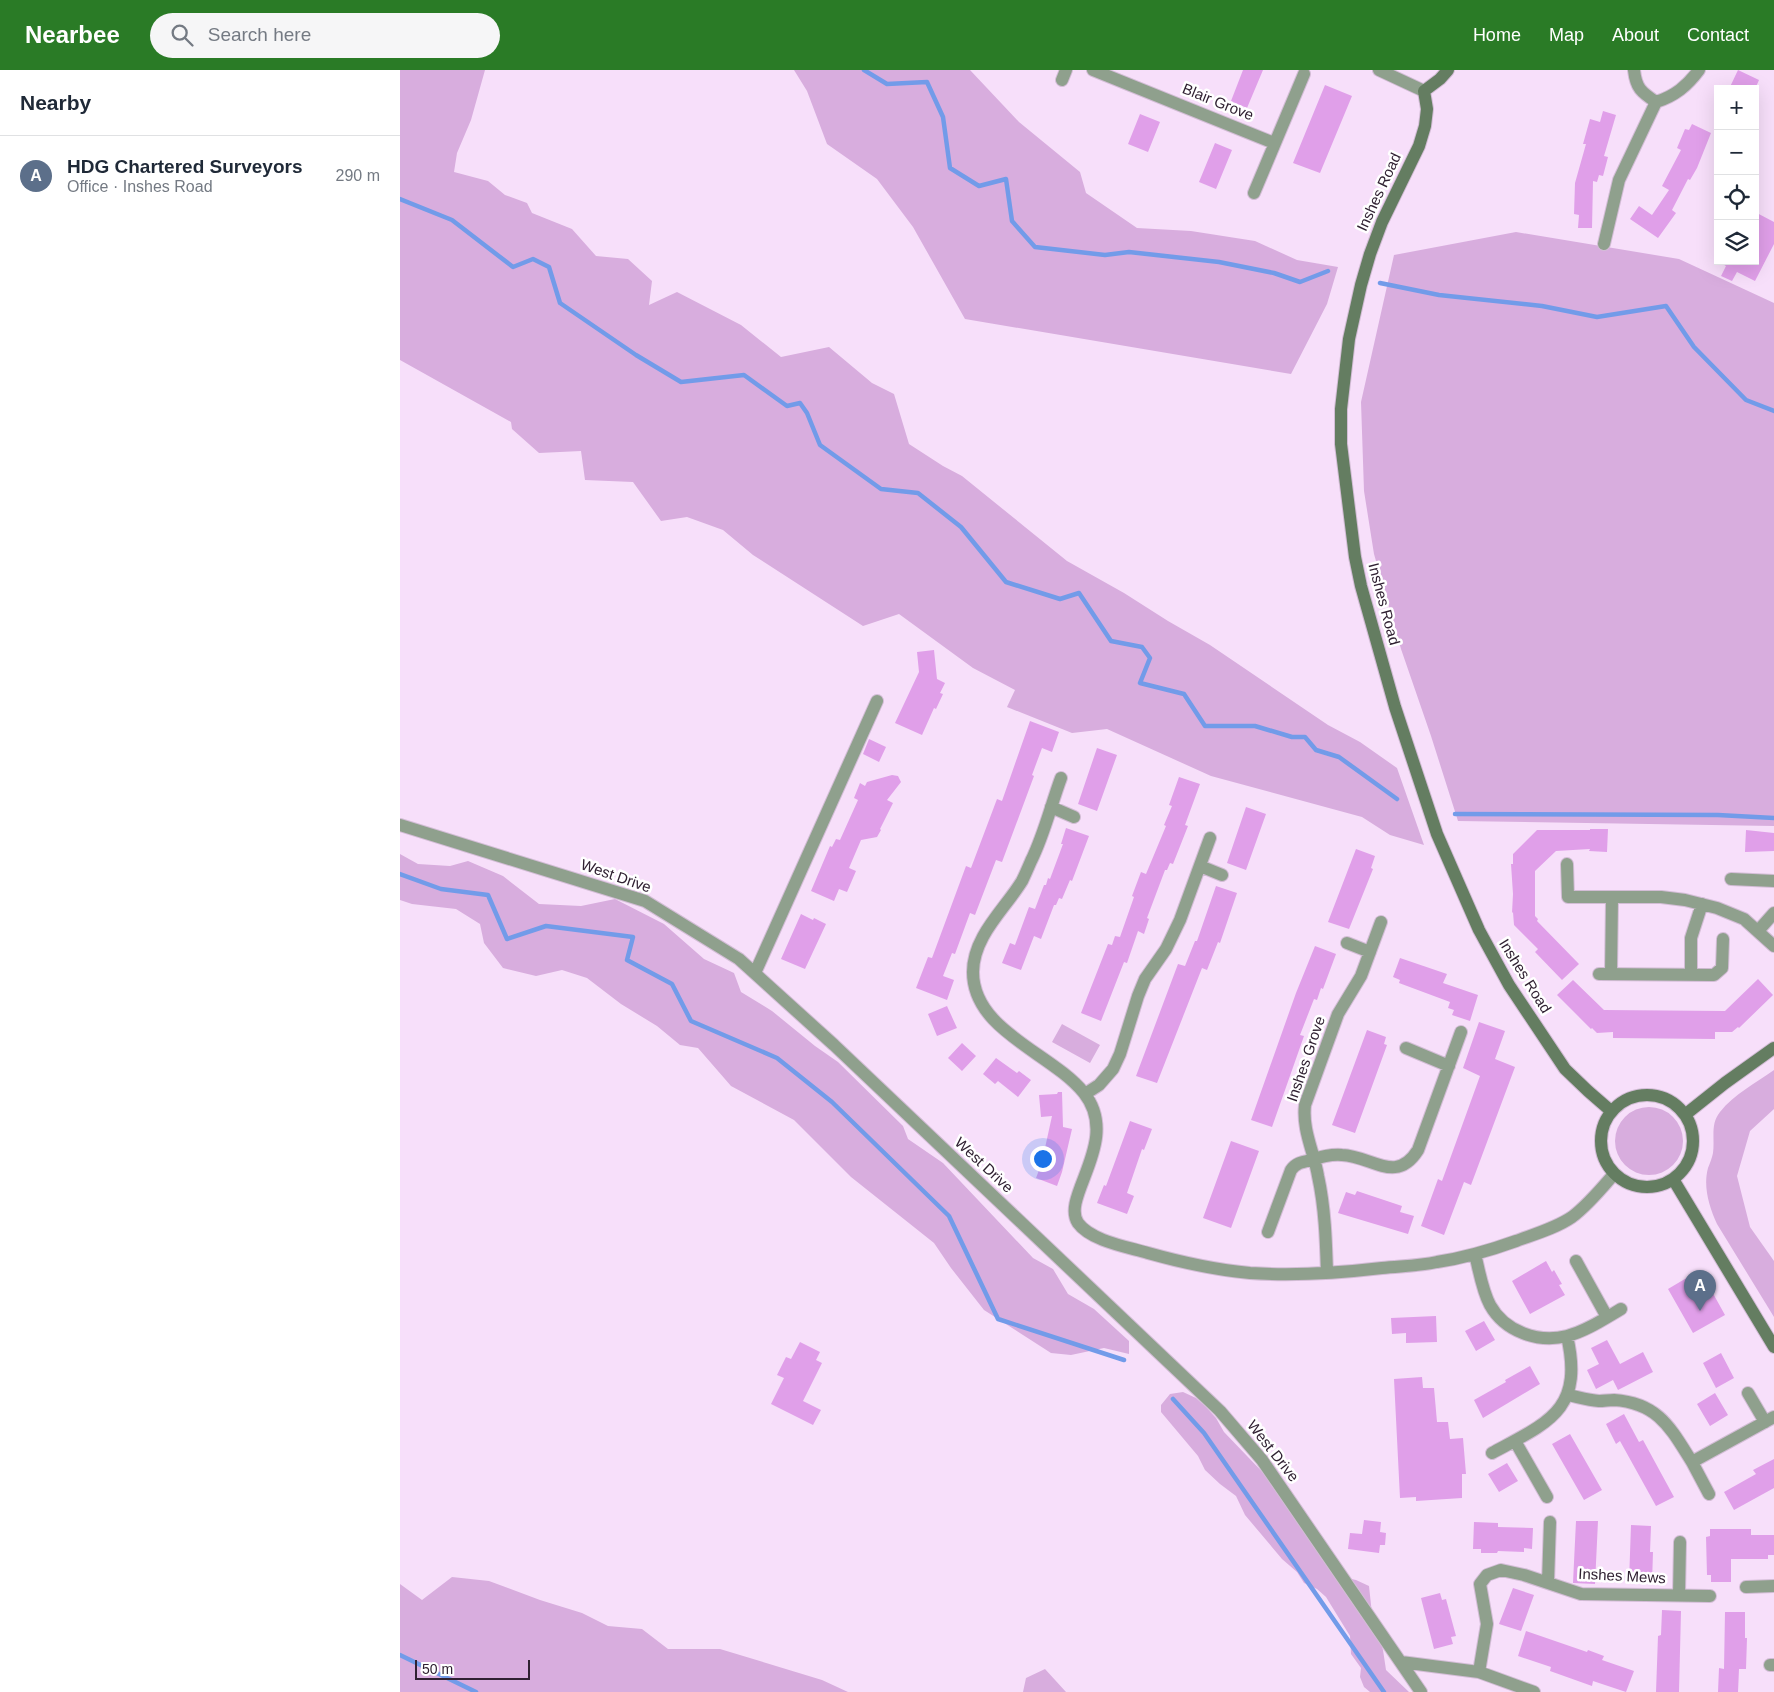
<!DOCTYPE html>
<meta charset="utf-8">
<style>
body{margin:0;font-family:Arial,sans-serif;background:#f6f6f7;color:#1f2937}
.controls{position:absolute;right:15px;top:15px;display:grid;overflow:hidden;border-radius:0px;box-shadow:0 5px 20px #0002}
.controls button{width:45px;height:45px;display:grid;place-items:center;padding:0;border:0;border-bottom:1px solid #e0e1e3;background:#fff;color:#1f2937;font:25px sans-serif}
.scale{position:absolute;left:15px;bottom:12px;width:115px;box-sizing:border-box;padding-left:5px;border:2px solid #302132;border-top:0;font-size:14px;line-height:18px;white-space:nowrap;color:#302132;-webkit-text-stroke:4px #fff;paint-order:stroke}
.you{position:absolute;left:642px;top:1088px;width:18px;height:18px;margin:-12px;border:4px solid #fff;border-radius:50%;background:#1a73e8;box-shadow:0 0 0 8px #1a73e833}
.badge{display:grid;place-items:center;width:32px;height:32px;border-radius:50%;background:#2a7b26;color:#fff;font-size:16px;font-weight:700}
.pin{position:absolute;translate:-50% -41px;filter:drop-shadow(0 1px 2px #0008)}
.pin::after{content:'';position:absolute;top:26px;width:18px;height:15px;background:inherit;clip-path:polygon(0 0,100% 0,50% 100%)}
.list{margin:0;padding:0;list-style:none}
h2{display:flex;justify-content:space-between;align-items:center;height:65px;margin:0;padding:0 20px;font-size:21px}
h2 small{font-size:16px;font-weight:400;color:#747a83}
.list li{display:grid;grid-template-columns:32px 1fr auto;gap:15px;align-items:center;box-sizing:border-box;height:80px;padding:0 20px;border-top:1px solid #e0e1e3}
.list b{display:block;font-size:19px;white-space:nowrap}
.list p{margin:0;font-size:16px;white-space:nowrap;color:#747a83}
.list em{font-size:16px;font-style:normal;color:#747a83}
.icon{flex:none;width:28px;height:28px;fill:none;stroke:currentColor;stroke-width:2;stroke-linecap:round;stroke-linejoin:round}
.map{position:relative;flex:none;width:1374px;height:1622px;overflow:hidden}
header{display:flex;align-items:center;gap:30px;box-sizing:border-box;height:70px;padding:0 25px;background:#2a7b26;color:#fff}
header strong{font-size:24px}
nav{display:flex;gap:28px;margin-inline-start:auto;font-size:18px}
.search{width:350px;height:45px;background:#f6f6f7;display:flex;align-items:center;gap:12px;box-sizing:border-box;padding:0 18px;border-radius:28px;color:#747a83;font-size:19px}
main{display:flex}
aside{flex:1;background:#fff}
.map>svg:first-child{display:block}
.green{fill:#d8adde}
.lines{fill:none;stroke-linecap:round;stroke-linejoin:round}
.stream{stroke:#729be9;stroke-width:4.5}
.building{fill:#e09fe9}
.street-casing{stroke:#d3bdd6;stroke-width:14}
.secondary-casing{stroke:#d3bdd6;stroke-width:14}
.street{stroke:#8fa08d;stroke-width:12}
.secondary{stroke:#647d61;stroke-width:12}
.labels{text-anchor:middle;stroke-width:5;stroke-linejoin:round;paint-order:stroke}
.street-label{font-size:15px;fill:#302132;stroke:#fff}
</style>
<header>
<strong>Nearbee</strong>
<div class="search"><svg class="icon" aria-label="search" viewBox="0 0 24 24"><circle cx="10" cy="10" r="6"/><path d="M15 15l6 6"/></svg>Search here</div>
<nav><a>Home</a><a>Map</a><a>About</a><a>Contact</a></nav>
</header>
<main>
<aside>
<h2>Nearby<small></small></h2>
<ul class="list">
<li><span class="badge" style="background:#5c6f8a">A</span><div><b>HDG Chartered Surveyors</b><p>Office · Inshes Road</p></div><em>290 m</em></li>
</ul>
</aside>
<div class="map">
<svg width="1374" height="1622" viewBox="0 0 1374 1622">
<rect width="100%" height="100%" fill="#f7dffa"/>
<path class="green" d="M0 0H85L71 50 57 83 54 102 88 111 105 125 127 133 132 143 172 159 196 186 228 189 252 211 249 235 277 222 341 255 381 287 429 277 472 313 494 324 509 374 543 396 562 406 667 491 724 523 768 551 810 575 928 655 960 672 997 698 1024 775 990 765 962 747 811 706 707 659 672 663 607 637 615 620 573 598 499 544 463 556 353 485 323 460 287 447 261 451 233 412 185 410 181 381 139 383 112 359 111 352 0 290Z
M394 0H570L619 52 680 102 686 123 737 158 791 161 855 171 897 190 938 197 927 234 891 304 565 249 513 157 477 109 427 74 407 21Z
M1116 162 1279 189 1374 233V756L1058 751 1031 666 1001 579 974 484 964 421 961 332 994 185Z
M0 784 18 794 50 796 68 791 103 806 139 834 181 836 215 829 264 854 304 889 334 903 341 922 372 941 415 976 438 992 503 1056 508 1069 543 1093 633 1188 653 1199 668 1224 694 1239 729 1271V1284L704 1278 671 1285 651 1283 584 1240 551 1198 534 1173 451 1107 394 1050 331 1016 298 978 280 975 257 956 221 934 187 908 162 900 136 906 103 898 84 873 80 854 56 839 12 834 0 830Z
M662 954 700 975 690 993 652 972Z
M1374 1000V1039L1350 1061 1337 1106 1350 1157 1374 1191V1247L1317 1154C1309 1136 1303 1117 1308 1098 1310 1093 1312 1088 1313 1083 1315 1069 1310 1054 1320 1042 1334 1024 1356 1013 1374 1000Z
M1215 1071a34 34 0 1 1 68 0a34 34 0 1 1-68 0Z
M783 1322 796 1328 806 1337 816 1348 824 1362 872 1412 934 1505 956 1510 969 1516 972 1544 983 1580 986 1600 1009 1622H970L964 1617 960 1607 961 1598 951 1584 950 1566 926 1527 917 1519 904 1513 897 1502 882 1489 845 1445 836 1426 820 1414 805 1400 798 1386 761 1342V1335L770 1324Z
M52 1507 89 1511 140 1530 182 1543 208 1556 242 1559 268 1579H320L422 1610 448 1622H0V1514L22 1530Z
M645 1599 666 1622H623L626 1608Z"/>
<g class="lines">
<path class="stream" d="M464 0 487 14 527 12 543 47 550 98 579 116 606 109 612 151 635 177 705 185 729 182 819 192 874 203 900 212 928 201
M0 129 52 150 113 197 133 189 149 197 160 233 236 285 281 312 344 305 387 336 400 333 407 343 420 375 481 419 518 423 561 457 606 512 660 529 679 523 711 571 742 577 750 588 740 613 784 624 805 656H855L892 667H905L916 680 939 687 997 729
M980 213 1039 225 1142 236 1197 247 1266 236 1294 277 1346 330 1374 341
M1055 744 1318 745 1374 748
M0 804 41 819 88 825 107 869 146 856 233 867 227 890 272 914 291 951 377 988 432 1032 549 1146 598 1249 724 1290
M773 1329 804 1363 984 1622
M0 1585 76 1622"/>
</g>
<path class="building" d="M843 0H863L847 38 831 31Z
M1338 0 1359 10 1355 19H1329Z
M925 15 952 26 920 103 893 93Z
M1203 41 1216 45 1204 86 1208 87 1203 106 1199 105 1197 112 1193 111 1192 158H1178L1179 145 1174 144 1175 113 1186 74H1183L1190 49 1200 52Z
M740 44 760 52 748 82 728 74Z
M1292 54 1311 63 1297 98 1290 110 1288 109 1272 140 1276 143 1258 168 1230 149 1239 136 1252 145 1269 120 1262 116 1281 80 1277 78 1285 59 1289 60Z
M815 73 832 80 816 119 799 112Z
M1355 142 1374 152V174L1355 211 1337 202 1332 211 1321 206 1326 196 1317 191H1355Z
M534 580 537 609 545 613 540 623 543 624 536 639 534 638 522 665 495 653 519 602 517 582Z
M630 651 659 662 652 682 642 678 632 705 634 706 602 792 596 790 575 845 570 843 555 884 552 883 543 906 554 910 547 930 516 918 528 887 532 888 566 796 571 798 597 729 602 731Z
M469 669 486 677 479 692 463 684Z
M697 678 717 685 697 741 678 734Z
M492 705 498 706 501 712 487 730 493 733 480 759 481 760 477 767 461 770 449 798 456 801 447 822 439 819 434 831 411 821 430 776 432 777 436 769 440 770 458 730 454 728 460 713 465 716 467 712Z
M779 707 800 714 785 755 788 756 773 794 770 793 767 800H765L747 848 749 849 744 864 738 861 727 893 724 892 701 951 681 943 708 874 712 875 715 866 720 867 734 827 732 826 741 802 746 804 766 756 764 755 772 736 769 735Z
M846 737 866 744 846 800 827 793Z
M666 758 689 766 672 811 670 810 662 829 659 828 656 835H654L641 869 634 866 621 900 602 893 610 873 615 875 629 837 635 839 644 815H646L648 808 650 809 663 774H661Z
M1190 759H1208L1207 782 1189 781 1190 779 1156 781 1135 801V846L1138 849 1137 851 1179 894 1162 910 1135 882 1138 879 1114 855 1113 842 1112 843 1113 824 1111 794H1113V784L1137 760H1190Z
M1346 760 1374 763V781L1345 782Z
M956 779 975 786 971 798 973 799 949 859 928 852Z
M816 816 837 823 820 873 818 872 807 900 802 898 757 1013 736 1006 778 894 785 896 795 871H797Z
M401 844 413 850 414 848 426 854 405 899 381 889Z
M915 876 936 884 923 919 921 918 917 930 914 929 900 965 904 966 872 1057 851 1050 896 923Z
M1000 888 1047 904 1043 913 1078 925 1070 951 1052 945 1054 940 1048 938 1050 932 999 913 1000 910 993 907Z
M1358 909 1373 925 1339 958 1338 957 1332 962H1315V969L1213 968V962L1197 963 1192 958 1191 959 1157 925 1173 910 1204 940 1325 941Z
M547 936 557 958 537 966 528 944Z
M1079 952 1105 961 1095 989 1115 997 1071 1115 1064 1112 1044 1165 1021 1156 1038 1109 1042 1111 1080 1006 1063 998Z
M967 960 986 967 984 974 987 975 955 1063 932 1055Z
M562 973 576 986 562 1001 548 988Z
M596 988 617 1003 619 1001 631 1010 618 1027 598 1011 595 1014 583 1004Z
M658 1022H662L663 1057 672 1059 662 1102 657 1116 636 1108 647 1079 645 1078 652 1046 641 1047 639 1025 657 1024Z
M730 1051 752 1059 744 1080 742 1079 727 1123 734 1126 727 1144 697 1133 704 1115 706 1116Z
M831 1071 859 1081 831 1158 803 1148Z
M957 1121 1002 1136 1000 1142 1014 1146 1008 1164 938 1143 946 1122 955 1125Z
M1146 1191 1152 1202 1154 1200 1162 1214 1159 1215 1165 1225 1130 1244 1112 1211Z
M1300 1200 1325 1245 1293 1263 1268 1219Z
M1036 1246 1037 1272 1006 1273V1263L992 1264 991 1248Z
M1084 1251 1095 1270 1076 1281 1065 1261Z
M1207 1270 1220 1294 1243 1282 1253 1302 1218 1320 1213 1310 1196 1319 1187 1300 1199 1294 1191 1278Z
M400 1272 420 1282 416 1290 422 1293 403 1331 421 1340 413 1355 371 1334 384 1308 377 1305 386 1287 391 1289Z
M1321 1283 1334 1308 1316 1318 1303 1293Z
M1130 1296 1140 1314 1083 1348 1074 1330 1106 1312 1105 1310Z
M1022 1307 1023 1318H1034L1037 1352H1048L1050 1369 1063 1368 1066 1404H1062V1428L1016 1431V1427L1000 1428 994 1309Z
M1315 1323 1328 1345 1310 1356 1297 1334Z
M1224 1344 1239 1372 1243 1370 1274 1427 1256 1436 1220 1371 1216 1374 1206 1354Z
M1170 1364 1202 1420 1184 1430 1152 1374Z
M1374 1389V1418L1334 1440 1324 1422 1356 1404 1353 1400Z
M1107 1393 1118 1411 1099 1422 1088 1404Z
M964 1450 981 1452 980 1462 986 1463 985 1475H980L979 1483 948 1479 950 1463 962 1464Z
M1176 1451H1198L1195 1514 1173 1513Z
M1074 1452 1098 1453V1457L1133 1458 1132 1479 1124 1478V1482L1098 1481 1097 1483H1081V1479H1073Z
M1231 1455 1251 1456 1250 1482H1253L1252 1513 1229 1512Z
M1310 1459H1351V1465H1374V1485H1368V1489H1331V1512H1311V1505H1307L1306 1467 1310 1466Z
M1113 1518 1134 1525 1121 1561 1099 1554Z
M1040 1523 1042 1530 1046 1529 1056 1566 1051 1567 1053 1574 1034 1579 1021 1528Z
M1262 1540 1281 1541 1279 1622H1256L1258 1566 1261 1565Z
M1325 1542H1345V1568H1347L1346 1599H1339L1338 1622H1318L1319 1598 1324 1599Z
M1126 1561 1187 1582 1188 1580 1204 1586 1202 1590 1234 1601 1226 1622 1193 1611 1192 1616 1150 1601 1151 1597 1118 1586Z"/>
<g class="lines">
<g class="street-casing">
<path id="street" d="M693 0 874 73
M979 0 1024 21
M1234 0C1236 18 1241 22 1256 32 1275 26 1287 16 1299 0
M662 10 666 0
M854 123 904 4
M1204 174 1219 110 1256 32
M661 708C651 735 644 765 631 791 628 798 625 805 622 811 605 839 573 866 573 902 573 961 652 983 684 1023 722 1071 660 1127 678 1153 691 1171 728 1177 748 1183 780 1192 817 1200 850 1203 894 1206 939 1203 982 1198 1000 1196 1019 1196 1037 1192 1064 1188 1091 1180 1116 1171 1135 1164 1156 1158 1172 1147 1188 1135 1201 1119 1214 1104
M651 737 674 747
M0 755 245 831 339 889 434 975 820 1341 862 1390 1021 1622
M1167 794 1168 827H1261L1285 830 1317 838 1344 849 1374 876
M800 796 822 805
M1331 809 1374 811
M1358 861 1374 843
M947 873 970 882
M355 903 477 631
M1199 904 1314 905 1322 898 1323 869
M1211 904 1212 828
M1291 905V868L1302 834
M1006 978 1049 996
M685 1024 699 1015 713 999 720 984 738 926 745 909 766 879 780 850 810 768
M868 1162 891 1100C896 1093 902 1092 911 1090 920 1087 931 1084 942 1085 972 1086 996 1115 1018 1080L1061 962
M1075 1184C1079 1200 1082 1220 1090 1235 1105 1262 1138 1273 1167 1266 1186 1261 1204 1249 1221 1239
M1176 1191 1207 1247
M927 1203C926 1171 925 1138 918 1106 914 1082 902 1060 905 1035L938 944 961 906 981 852
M1348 1323 1365 1352
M1168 1325C1178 1327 1188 1330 1199 1331 1204 1331 1209 1330 1214 1330 1259 1333 1271 1359 1292 1392L1374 1347
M1115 1371 1147 1427
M1092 1383C1149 1352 1184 1340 1167 1266
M1292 1392 1309 1424
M1148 1513 1150 1452
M1346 1517 1374 1516
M1279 1525 1280 1472
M1001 1592 1079 1602 1134 1622
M1370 1595H1374
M1079 1602 1087 1554 1080 1514 1087 1505 1101 1500 1124 1505 1181 1524 1310 1526"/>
</g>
<g class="secondary-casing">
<path id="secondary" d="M1048 0 1040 9 1024 21 1027 39 1025 56 1019 76 982 152 970 184 961 215 949 269 941 339V374L955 487 961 516 995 637 1037 764 1079 860 1109 915 1165 999 1188 1021 1211 1041
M1201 1071a46 46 0 1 1 92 0a46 46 0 1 1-92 0Z
M1286 1044 1325 1013 1374 978
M1273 1109 1374 1277"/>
</g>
<use href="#street" class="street"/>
<use href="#secondary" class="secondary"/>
</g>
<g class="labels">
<g class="street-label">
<text transform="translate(818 32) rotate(22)" y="5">Blair Grove</text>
<text transform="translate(979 122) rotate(-65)" y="5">Inshes Road</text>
<text transform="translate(984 534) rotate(75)" y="5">Inshes Road</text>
<text transform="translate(216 806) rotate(19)" y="5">West Drive</text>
<text transform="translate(1125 906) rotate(58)" y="5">Inshes Road</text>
<text transform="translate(906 989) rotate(-71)" y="5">Inshes Grove</text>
<text transform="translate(584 1095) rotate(43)" y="5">West Drive</text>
<text transform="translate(873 1381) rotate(52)" y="5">West Drive</text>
<text transform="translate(1222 1506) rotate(3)" y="5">Inshes Mews</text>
</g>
</g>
</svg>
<div class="controls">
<button>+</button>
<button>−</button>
<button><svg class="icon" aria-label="locate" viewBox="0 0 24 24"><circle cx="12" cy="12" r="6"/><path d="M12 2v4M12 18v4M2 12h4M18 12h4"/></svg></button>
<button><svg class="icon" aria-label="layers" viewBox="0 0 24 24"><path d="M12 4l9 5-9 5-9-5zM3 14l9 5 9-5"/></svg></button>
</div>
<div class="scale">50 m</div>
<div class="you"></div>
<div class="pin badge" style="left:1300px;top:1241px;background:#5c6f8a">A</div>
</div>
</main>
